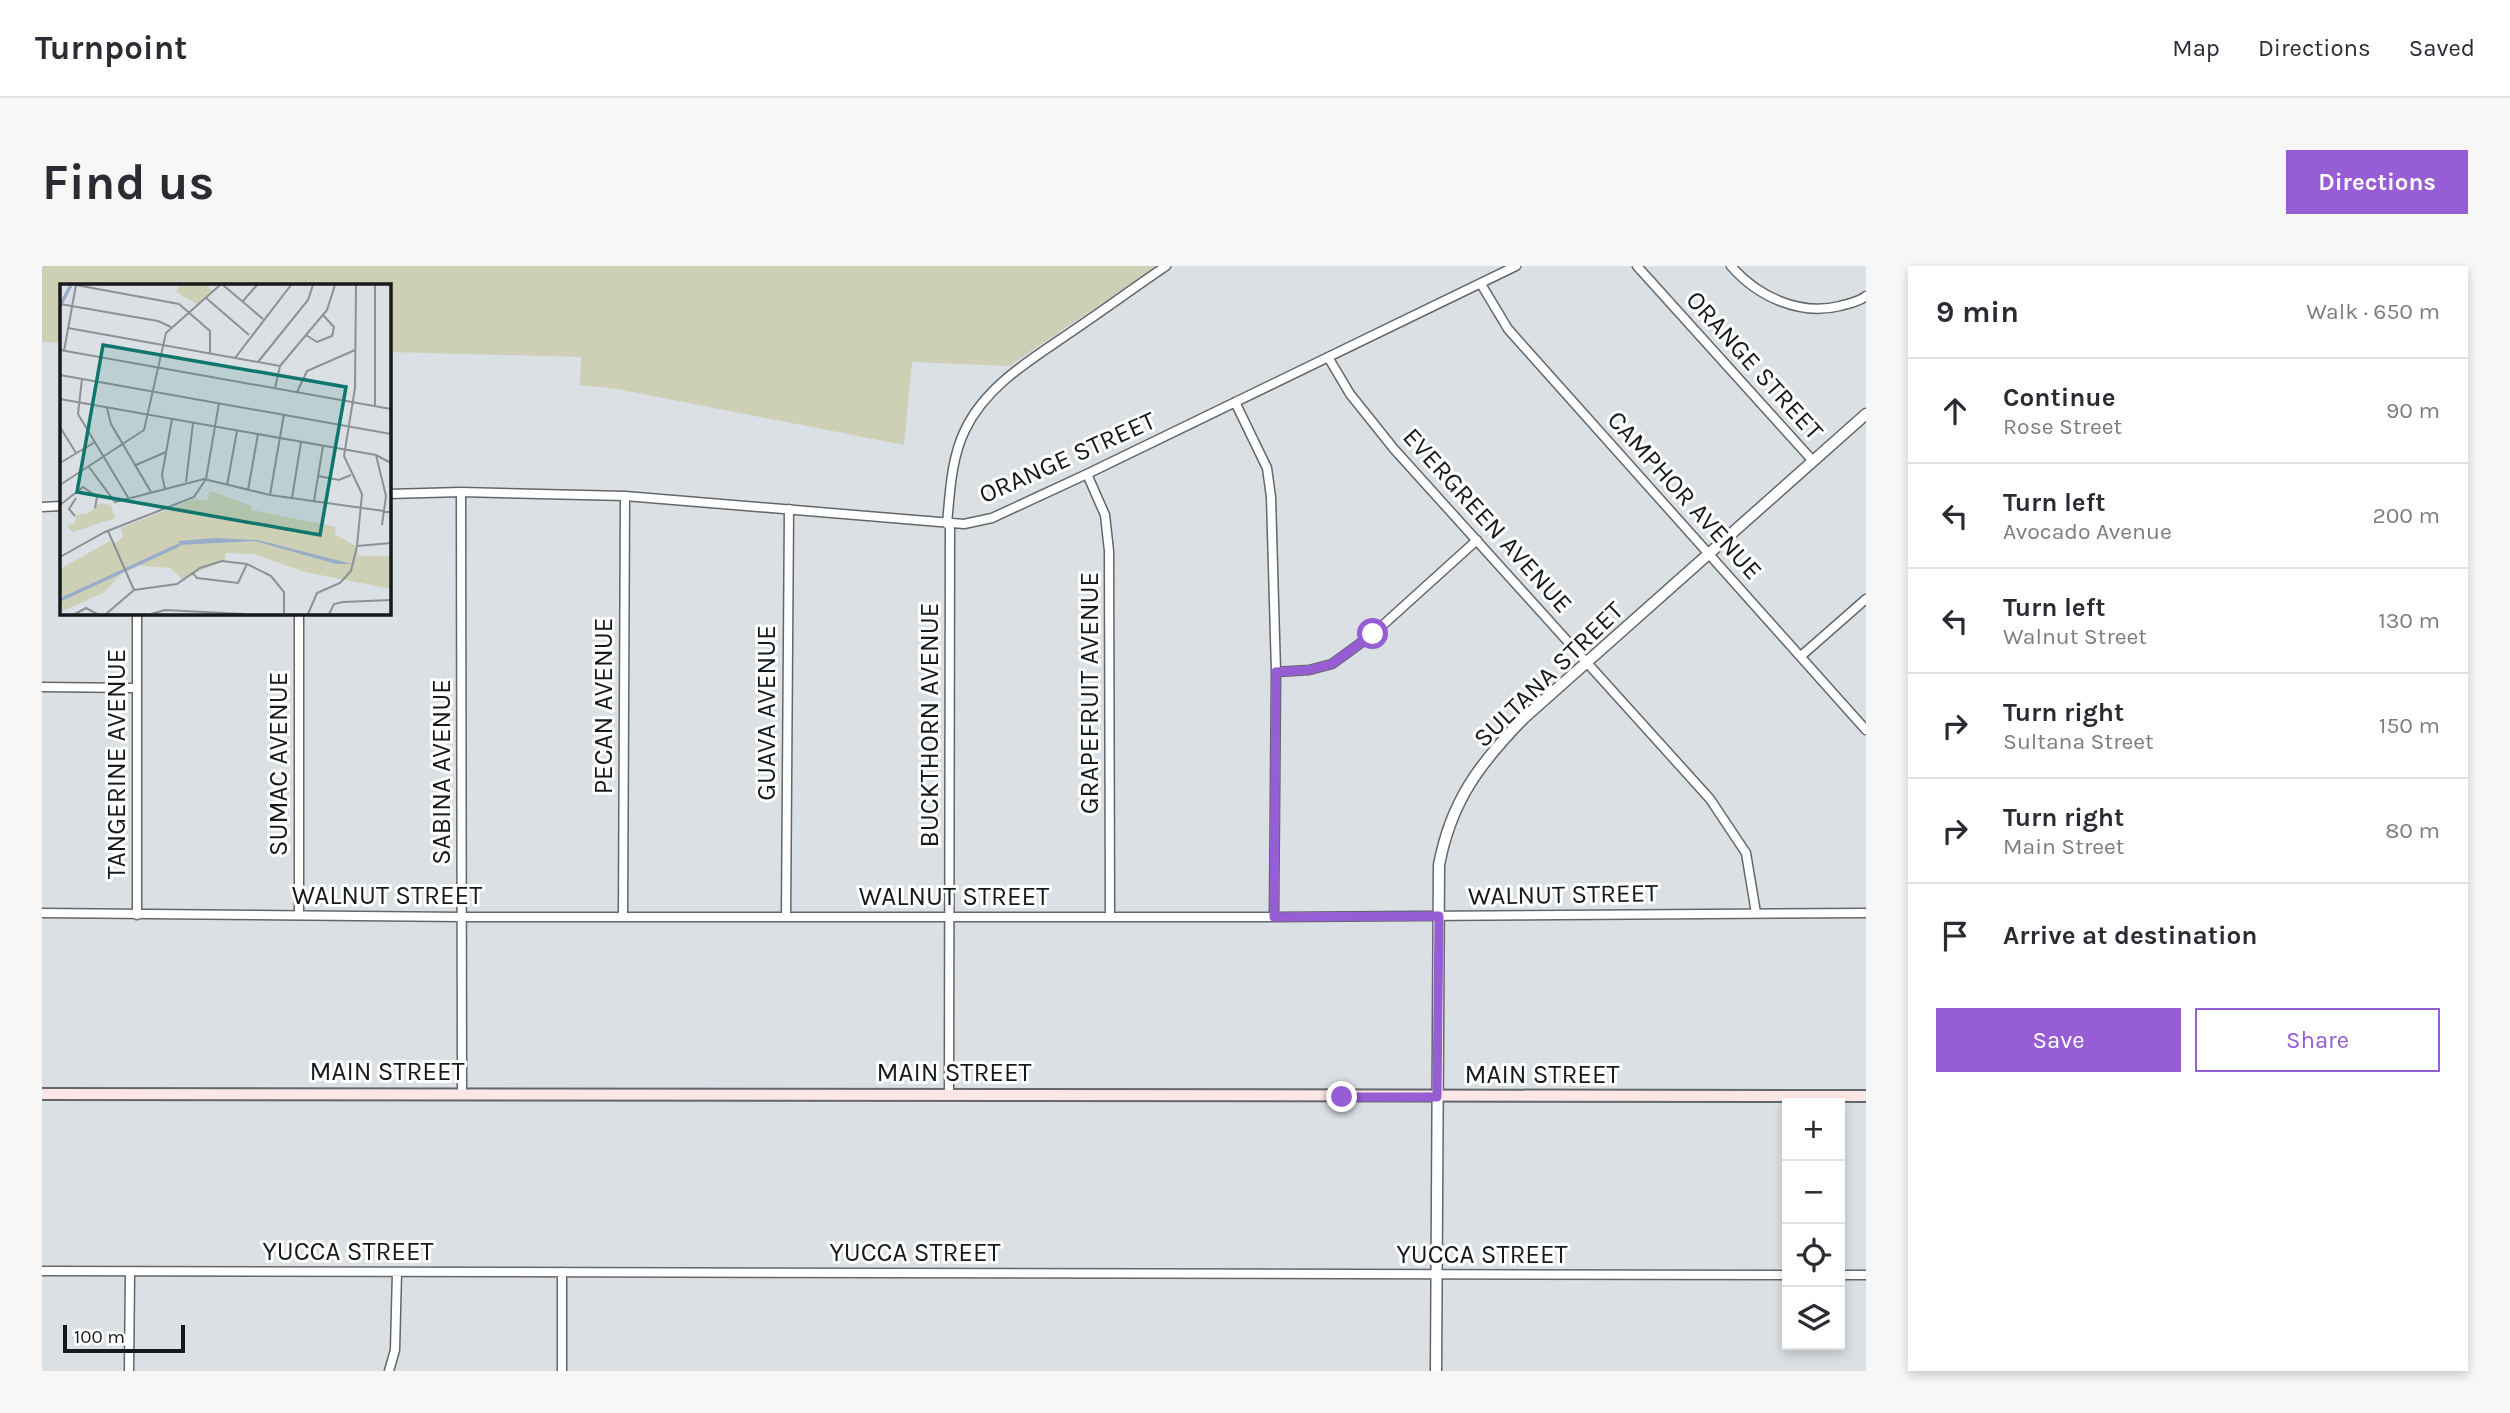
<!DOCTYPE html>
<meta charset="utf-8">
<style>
body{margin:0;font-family:Karla,sans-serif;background:#f7f7f7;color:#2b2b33}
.controls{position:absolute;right:21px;bottom:21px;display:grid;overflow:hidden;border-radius:0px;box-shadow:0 4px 10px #0003}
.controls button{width:63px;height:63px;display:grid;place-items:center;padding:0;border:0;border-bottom:2px solid #e1e1e2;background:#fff;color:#2b2b33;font:35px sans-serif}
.scale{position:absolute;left:21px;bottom:18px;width:122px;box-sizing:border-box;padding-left:7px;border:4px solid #18191b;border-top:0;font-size:19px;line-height:24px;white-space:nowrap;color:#18191b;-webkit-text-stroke:5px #fff;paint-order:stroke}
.stop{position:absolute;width:21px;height:21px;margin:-16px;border:5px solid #965dd4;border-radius:50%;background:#fff}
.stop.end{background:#965dd4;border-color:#fff;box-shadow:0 2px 7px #0008}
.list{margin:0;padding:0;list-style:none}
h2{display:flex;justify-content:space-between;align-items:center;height:91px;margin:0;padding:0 28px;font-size:30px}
h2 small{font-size:23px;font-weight:400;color:#7c7c81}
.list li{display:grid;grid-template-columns:46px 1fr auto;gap:21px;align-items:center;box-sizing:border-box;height:105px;padding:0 28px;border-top:2px solid #e1e1e2}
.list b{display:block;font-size:26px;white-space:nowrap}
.list p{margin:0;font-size:23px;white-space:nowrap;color:#7c7c81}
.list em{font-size:23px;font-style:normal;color:#7c7c81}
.actions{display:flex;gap:14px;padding:21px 28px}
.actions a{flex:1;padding:16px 0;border:2px solid #965dd4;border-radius:0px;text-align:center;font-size:24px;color:#965dd4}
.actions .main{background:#965dd4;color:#fff}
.icon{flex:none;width:38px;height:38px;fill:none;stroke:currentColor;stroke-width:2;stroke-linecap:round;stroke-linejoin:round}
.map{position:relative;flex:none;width:1824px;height:1105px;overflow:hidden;border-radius:0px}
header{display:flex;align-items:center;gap:42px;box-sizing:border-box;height:98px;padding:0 35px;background:#fff;border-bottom:2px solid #e1e1e2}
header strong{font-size:33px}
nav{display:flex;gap:38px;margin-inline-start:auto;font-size:24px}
.intro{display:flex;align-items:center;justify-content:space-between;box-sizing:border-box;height:168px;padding:0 42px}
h1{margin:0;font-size:49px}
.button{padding:18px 32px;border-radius:0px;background:#965dd4;color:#fff;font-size:24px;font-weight:700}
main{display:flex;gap:42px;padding:0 42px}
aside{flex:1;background:#fff;border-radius:0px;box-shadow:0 4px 10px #0003}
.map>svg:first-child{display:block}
.green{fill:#ced0b5}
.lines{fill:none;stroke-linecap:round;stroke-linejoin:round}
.minor-casing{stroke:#63676b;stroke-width:11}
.tertiary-casing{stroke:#63676b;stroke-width:13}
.secondary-casing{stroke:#63676b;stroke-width:14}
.minor{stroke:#fff;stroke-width:8}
.tertiary{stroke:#fff;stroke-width:10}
.secondary{stroke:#fde7e6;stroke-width:10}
.route{stroke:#965dd4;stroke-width:9}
.labels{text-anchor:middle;stroke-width:6;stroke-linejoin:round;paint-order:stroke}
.street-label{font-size:26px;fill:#18191b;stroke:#fff}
.inset-river{fill:none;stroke:#98acca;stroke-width:3.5}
.inset-road{fill:none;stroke:#8d9094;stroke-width:2}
.view{fill:#0f766e;fill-opacity:0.15;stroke:#0f766e;stroke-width:3.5}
.inset-edge{fill:none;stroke:#18191b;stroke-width:3.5}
</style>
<header>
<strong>Turnpoint</strong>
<nav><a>Map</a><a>Directions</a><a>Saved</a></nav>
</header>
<div class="intro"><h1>Find us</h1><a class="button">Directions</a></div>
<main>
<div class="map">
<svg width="1824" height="1105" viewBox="0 0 1824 1105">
<rect width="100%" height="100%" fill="#dbe0e5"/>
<path class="green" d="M0 0H1115L967 100 870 96 862 179 575 123 538 119 539 91 347 86 346 19H19V77L0 76Z"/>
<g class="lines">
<g class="minor-casing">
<path id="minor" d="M1595 0 1771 195
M1689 0C1716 31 1758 50 1798 40 1808 37 1817 36 1824 30
M1439 18 1466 63 1824 464
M1286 91 1308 128 1352 183 1668 533 1704 587 1714 647
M1193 136 1225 202 1229 231 1234 406 1232 651
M1045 208 1063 249 1067 285 1068 651
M419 226 420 828
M346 228 419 226 583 230 922 258 950 252 1045 208 1474 0
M0 241 19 240
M905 258C908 226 909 193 923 164 945 118 992 92 1032 64 1063 43 1093 21 1124 0
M95 346V649
M257 346V649
M1759 390 1824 333
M1234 406 1267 404 1290 398 1331 368 1435 274
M0 421 94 422
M0 647 421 651H1232L1824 647
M581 650 583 230
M744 651 747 243
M907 829 908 258
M0 1005 1745 1009
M1798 1009H1824
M87 1105 88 1007
M347 1105 353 1084 355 1006
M520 1105V1006"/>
</g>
<g class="tertiary-casing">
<path id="tertiary" d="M1394 1105 1397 599C1409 535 1438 497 1482 452L1824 148"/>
</g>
<g class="secondary-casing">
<path id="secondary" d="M0 828 1824 830"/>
</g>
<use href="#minor" class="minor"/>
<use href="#tertiary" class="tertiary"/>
<use href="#secondary" class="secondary"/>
</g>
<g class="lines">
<path class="route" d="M1300 831H1395L1397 650 1232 651 1234 406 1267 404 1290 398 1331 368"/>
</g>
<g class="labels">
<g class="street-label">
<text transform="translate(1713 99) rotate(48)" y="9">ORANGE STREET</text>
<text transform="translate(1025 191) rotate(-24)" y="9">ORANGE STREET</text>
<text transform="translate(1643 229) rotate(48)" y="9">CAMPHOR AVENUE</text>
<text transform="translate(1446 254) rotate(48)" y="9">EVERGREEN AVENUE</text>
<text transform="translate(1506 408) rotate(-44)" y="9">SULTANA STREET</text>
<text transform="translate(1047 427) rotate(-90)" y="9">GRAPEFRUIT AVENUE</text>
<text transform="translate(561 440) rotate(-90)" y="9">PECAN AVENUE</text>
<text transform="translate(724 447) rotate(-90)" y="9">GUAVA AVENUE</text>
<text transform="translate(887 459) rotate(-90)" y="9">BUCKTHORN AVENUE</text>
<text transform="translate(74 498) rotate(-90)" y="9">TANGERINE AVENUE</text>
<text transform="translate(236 498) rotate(-90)" y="9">SUMAC AVENUE</text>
<text transform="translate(399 506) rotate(-90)" y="9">SABINA AVENUE</text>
<text transform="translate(1521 628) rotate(-1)" y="9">WALNUT STREET</text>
<text x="345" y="638">WALNUT STREET</text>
<text x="912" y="639">WALNUT STREET</text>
<text x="345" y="814">MAIN STREET</text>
<text x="912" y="815">MAIN STREET</text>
<text x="1500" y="817">MAIN STREET</text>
<text x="306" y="994">YUCCA STREET</text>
<text x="873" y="995">YUCCA STREET</text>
<text x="1440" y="997">YUCCA STREET</text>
</g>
</g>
<g transform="translate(18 18)">
<rect width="331" height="331" fill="#dbe0e5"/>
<path d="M120 1H146L152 6 137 20 116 8ZM150 207 192 222 191 226 276 243 275 250 296 262 299 272H331V305L245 288 193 270 166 269 165 276 122 295 110 284 70 281 43 309 0 328V285L50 257 53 261 63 253 61 244 134 215 147 217ZM39 219 51 221 55 234 13 248 7 242 15 239 16 231 29 229Z" fill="#ced0b5"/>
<path d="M154 254 198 256 292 280H276L195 257 119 261V257Z" fill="#98acca"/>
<path class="inset-river" d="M0 22 11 1M0 316 119 261"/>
<path class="inset-road" d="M16 1 119 20 150 47V69M163 1 203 35M315 1V122M145 13 189 51M183 17 197 1M0 20 98 37 111 43M8 44 220 82M246 51 257 58 272 52 274 43 263 31M0 66 331 125M4 67 16 1M175 74 231 1M198 78 248 16 253 1M0 91 331 150M22 95 18 130 69 215M215 104 220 82 267 26 275 1M237 108 247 87 295 66M0 115 316 171 331 179M47 124 51 140 91 208M0 143 16 169M316 171 326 212 322 241M0 179 35 158M76 181 106 168M29 183 55 218 144 195 210 211 331 228M258 192 279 196 291 191M146 195 159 119M126 198 133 139M0 201 84 146 106 49 160 1M167 201 177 147M105 205 102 191 112 135M188 206 198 150M210 211 224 130M232 214 241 158M254 217 263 162M0 221 23 203 37 213 35 224M15 232 9 225 16 214M48 247 74 306M297 262 331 259M0 273 45 248 134 213 146 195M133 289 137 294 178 299 187 280M15 330 26 324 37 330M46 330 74 306 117 300 140 284 162 277 187 280 211 292 224 308V330M91 330 105 326 184 330M248 330 257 309 280 299 291 287 297 262 302 210 284 172 295 104 296 1M269 330 274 320 283 318 331 316"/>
<path class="view" d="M43 61 286 103 260 251 17 208Z"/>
<rect width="331" height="331" class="inset-edge"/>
</g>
</svg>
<div class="controls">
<button>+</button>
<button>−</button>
<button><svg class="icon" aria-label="locate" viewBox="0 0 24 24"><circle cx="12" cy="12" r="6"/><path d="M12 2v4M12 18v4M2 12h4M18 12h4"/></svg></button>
<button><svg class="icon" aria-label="layers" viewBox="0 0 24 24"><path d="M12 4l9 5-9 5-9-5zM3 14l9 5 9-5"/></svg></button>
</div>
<div class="scale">100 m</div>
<div class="stop" style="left:1331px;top:368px"></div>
<div class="stop end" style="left:1300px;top:831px"></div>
</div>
<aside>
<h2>9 min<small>Walk · 650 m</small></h2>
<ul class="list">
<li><svg class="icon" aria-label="ahead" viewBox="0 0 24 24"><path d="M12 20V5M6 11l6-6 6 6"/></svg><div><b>Continue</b><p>Rose Street</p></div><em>90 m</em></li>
<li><svg class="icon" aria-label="left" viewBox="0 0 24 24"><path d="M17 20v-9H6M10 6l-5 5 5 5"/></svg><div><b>Turn left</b><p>Avocado Avenue</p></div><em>200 m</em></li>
<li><svg class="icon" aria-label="left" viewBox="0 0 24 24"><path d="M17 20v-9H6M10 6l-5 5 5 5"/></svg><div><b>Turn left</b><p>Walnut Street</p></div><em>130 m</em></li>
<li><svg class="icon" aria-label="right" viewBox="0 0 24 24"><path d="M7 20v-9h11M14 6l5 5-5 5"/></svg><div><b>Turn right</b><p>Sultana Street</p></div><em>150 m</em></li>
<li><svg class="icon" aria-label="right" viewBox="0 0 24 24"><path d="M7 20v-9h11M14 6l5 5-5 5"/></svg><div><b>Turn right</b><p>Main Street</p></div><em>80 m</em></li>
<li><svg class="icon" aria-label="arrive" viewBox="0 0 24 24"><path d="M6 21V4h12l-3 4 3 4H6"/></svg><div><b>Arrive at destination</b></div></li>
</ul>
<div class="actions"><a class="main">Save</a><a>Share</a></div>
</aside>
</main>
